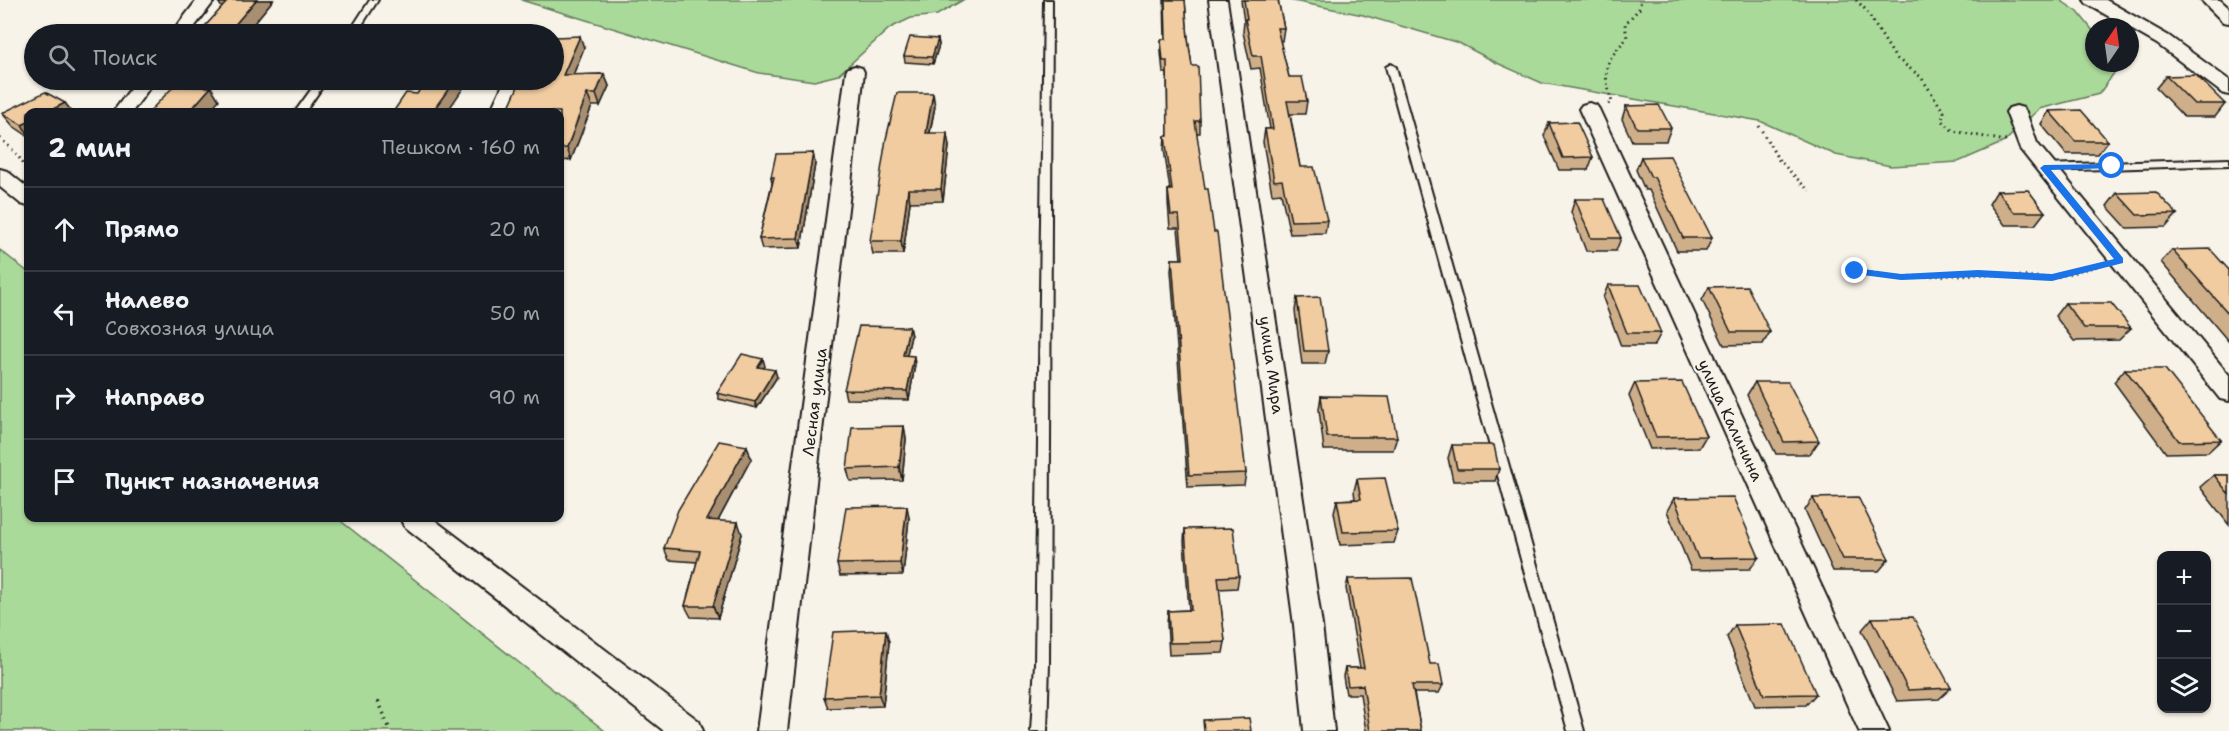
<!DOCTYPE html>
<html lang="ru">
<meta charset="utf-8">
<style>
body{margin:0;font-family:"Shantell Sans",sans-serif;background:#20242c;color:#f1f3f6}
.controls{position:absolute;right:18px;bottom:18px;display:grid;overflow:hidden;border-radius:12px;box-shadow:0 2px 4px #0004}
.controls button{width:54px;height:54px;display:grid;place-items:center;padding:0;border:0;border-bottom:2px solid #363941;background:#171b24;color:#f1f3f6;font:30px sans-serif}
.compass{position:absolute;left:2085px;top:18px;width:54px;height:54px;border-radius:50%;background:#171b24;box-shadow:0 2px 4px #0004;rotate:13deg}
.stop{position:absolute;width:18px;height:18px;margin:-14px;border:4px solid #1a73e8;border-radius:50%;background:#fff}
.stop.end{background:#1a73e8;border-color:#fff;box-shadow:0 2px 6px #0008}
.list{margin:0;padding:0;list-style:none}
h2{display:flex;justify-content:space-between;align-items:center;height:78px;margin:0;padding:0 24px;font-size:26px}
h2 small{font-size:20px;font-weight:400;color:#9ea1a6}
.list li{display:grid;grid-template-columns:39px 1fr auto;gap:18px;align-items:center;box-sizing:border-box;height:84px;padding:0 24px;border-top:2px solid #363941}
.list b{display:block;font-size:22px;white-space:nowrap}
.list p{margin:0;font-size:20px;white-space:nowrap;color:#9ea1a6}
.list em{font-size:20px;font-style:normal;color:#9ea1a6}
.icon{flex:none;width:33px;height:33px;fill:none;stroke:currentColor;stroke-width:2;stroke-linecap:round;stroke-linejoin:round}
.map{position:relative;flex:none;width:2229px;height:731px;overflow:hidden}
.search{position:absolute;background:#171b24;box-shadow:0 2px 4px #0004;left:24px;top:24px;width:540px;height:66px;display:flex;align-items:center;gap:15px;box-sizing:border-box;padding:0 21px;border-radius:33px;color:#9ea1a6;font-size:22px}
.panel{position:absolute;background:#171b24;box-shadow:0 2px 4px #0004;left:24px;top:108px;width:540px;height:414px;border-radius:12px}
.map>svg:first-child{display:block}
.green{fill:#aada9a;stroke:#637b5b;stroke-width:1.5}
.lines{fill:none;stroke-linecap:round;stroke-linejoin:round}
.lane-casing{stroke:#1c1c1c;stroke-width:4}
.street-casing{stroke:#1c1c1c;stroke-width:4}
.path-far1{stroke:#1c1c1c;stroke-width:3;stroke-dasharray:1.5 4;stroke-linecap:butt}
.path{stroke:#1c1c1c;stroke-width:4.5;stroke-dasharray:1.5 5;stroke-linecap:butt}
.lane{fill:#f7f3e8;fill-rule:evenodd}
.street{fill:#f7f3e8;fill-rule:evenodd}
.wall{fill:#cfaf8a;stroke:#1c1c1c;stroke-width:1.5}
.shaded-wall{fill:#a98f71;stroke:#1c1c1c;stroke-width:1.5}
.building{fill:#f1cca1;stroke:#1c1c1c;stroke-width:1.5}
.route{fill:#1a73e8}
.labels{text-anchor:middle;stroke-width:4.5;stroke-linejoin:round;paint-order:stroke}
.street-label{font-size:16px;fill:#1c1c1c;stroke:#f7f3e8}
</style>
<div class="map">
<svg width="2229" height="731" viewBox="0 0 2229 731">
<rect width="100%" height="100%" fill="#f7f3e8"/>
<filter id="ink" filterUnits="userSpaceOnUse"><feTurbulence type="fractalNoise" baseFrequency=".0167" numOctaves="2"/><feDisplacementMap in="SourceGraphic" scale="12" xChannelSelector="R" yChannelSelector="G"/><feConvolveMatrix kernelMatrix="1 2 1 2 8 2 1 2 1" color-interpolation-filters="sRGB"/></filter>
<g filter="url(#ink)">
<path class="green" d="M521 0H963L937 15 911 18 890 28 838 75 814 81 759 73Z
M1288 0H2060L2078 12 2094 32V63H2112L2114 73 2099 94 2039 109 2004 142 1958 162 1891 166 1836 155 1760 121 1542 83 1497 63 1459 43 1363 15Z
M0 250 28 272V518H337L605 731H0Z"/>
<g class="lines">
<g class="lane-casing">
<path id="lane" d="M370 0H378L356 34H348Z
M1044 0H1052L1049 663 1047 731H1031L1035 663Z
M1391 64 1396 67 1584 731H1568L1386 67Z
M318 80H327L305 112H295Z
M2229 159V165L2044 171 2039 168 2044 165Z"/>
</g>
<g class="street-casing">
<path id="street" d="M197 0H215L189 34H171Z
M1209 0H1227L1322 625 1334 731H1304L1294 625Z
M2084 0H2106L2169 36 2229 80V95L2222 93 2157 44 2087 4Z
M2201 0H2220L2229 8V23L2223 22Z
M855 66 862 68 864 72 787 731H757L846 72 848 68Z
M137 80H155L132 112H113Z
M505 80H523L508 112H490Z
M1589 103 1596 105 1599 109 1889 731H1859L1579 109 1582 105Z
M2016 106 2023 108 2026 112 2037 143 2229 375V401L2220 399 2020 149 2006 112 2009 108Z
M0 169 7 171 28 188V206L21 204 0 187Z
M400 518H432L699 721 703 731H664L404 526Z"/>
</g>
<path class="path-far1" d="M1856 0 1865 9 1895 57 1921 77 1944 112 1942 120 1953 131 2006 141
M1608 104 1612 102C1602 69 1604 63 1627 38L1625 24 1639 9 1641 0
M1759 126 1778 159 1809 191
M0 138 16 153 28 171
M1855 271 1901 277 1978 274 2052 278 2101 265"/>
<path class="path" d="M378 701 390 731"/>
<use href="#lane" class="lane"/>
<use href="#street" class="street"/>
</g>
<path class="wall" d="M221 0H273L245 34H198L222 8 219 3Z
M1164 0H1185L1188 39 1200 121V133H1196L1246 473 1244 485 1188 487 1171 271 1172 259H1181L1178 228H1170L1168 202V190H1170L1164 149 1165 136H1168L1167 73H1163L1161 52V40L1165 39Z
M1241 0H1278L1284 28 1282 41H1280L1289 77 1307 101 1305 114H1290L1300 167 1327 220 1325 233 1290 234 1281 193 1272 194 1263 142 1265 129H1270L1260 68 1251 69 1243 32 1244 22Z
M938 39 939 45 933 64 905 62 904 56Z
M584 48 573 75 604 74 609 86 600 106H592L571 160 560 161V112H510L508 109Z
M2166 76 2225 104 2215 117H2184L2156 88Z
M65 103 72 112H28V136L13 126 2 113Z
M935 106 930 133 949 146 943 201 910 202 903 254H873L870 241Z
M1626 106 1671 128 1666 141H1632L1622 119Z
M2049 111 2108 141 2098 154H2066L2041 124Z
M1549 123 1593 157 1588 170H1559L1544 136Z
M813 153 815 164 801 248 762 249 759 239 772 183 771 177Z
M1641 157 1712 238 1706 251H1677L1649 190H1645L1636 170Z
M1997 191 2045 212 2035 225H2005L1989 204Z
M2117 193 2177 214 2166 227 2127 228 2107 206Z
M1575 199 1621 238 1616 251H1586L1571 212Z
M2172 250 2229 270V342L2161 262Z
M1608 285 1661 333 1654 346H1621L1603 298Z
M1709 287 1770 332 1763 344 1724 345 1702 300Z
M1297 298 1328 351 1325 364H1302L1295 311Z
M2065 303 2131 328 2119 340 2074 341 2055 316Z
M909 327 911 336 906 355 915 364 909 400 846 399 844 390Z
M765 366 763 368 777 377 757 408 719 399 717 393Z
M2125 369 2221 440 2208 452 2166 453 2114 382Z
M1755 382 1819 441 1810 454H1776L1747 395Z
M1635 383 1706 436 1699 448 1650 449 1629 396Z
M1321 396 1397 437 1393 450H1324L1319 409Z
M904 426 906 439 902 480 850 481 847 469Z
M1452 445 1499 469 1495 481H1453L1448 458Z
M747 446 751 459 718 521 742 534 718 618 691 617 685 606 697 562 669 560 664 548Z
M2214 475H2229V525L2200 487Z
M1357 479 1398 531 1394 543 1340 545 1334 512 1337 500 1355 499 1354 491Z
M1674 498 1759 557 1750 569 1691 570 1667 511Z
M1813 498 1889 559 1879 571H1833L1805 510Z
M909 518 903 575 840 576 837 564Z
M1185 529 1239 576 1237 588 1219 589 1225 642 1223 653 1169 655 1167 623 1168 611 1189 610 1184 541Z
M1348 579 1430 664 1443 685 1439 693H1414L1421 731H1366L1360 694H1346L1343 676 1345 668H1360L1346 588Z
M1872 618 1951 688 1939 699 1897 701 1862 630Z
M1735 625 1816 694 1806 705 1755 706 1727 637Z
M889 642 883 706 828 708 824 697Z"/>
<path class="shaded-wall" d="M256 0H273L245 34H227Z
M580 36 584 48 568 87 563 75Z
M938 39 939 45 933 64 932 57Z
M604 74 609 86 600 106 596 94Z
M455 80H464L466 84 447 112H432Z
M211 87 219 100 208 112H189Z
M933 93 935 106 927 146 926 133Z
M587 94 592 106 571 160 567 148Z
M65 103 72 112H47Z
M28 122V134L22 125Z
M947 133 949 146 943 201 941 189Z
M813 153 815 164 801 248 798 238Z
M908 189 910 202 903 254 901 241Z
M909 327 911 336 905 364 903 355Z
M914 356 915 364 909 400 907 391Z
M763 359 765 366 760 373 758 367Z
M775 370 777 377 757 408 755 402Z
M904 426 906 439 902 480 899 467Z
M747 446 751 459 712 532 707 520Z
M907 506 909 518 903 575 900 563Z
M738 522 742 534 718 618 713 606Z
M886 630 889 642 883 706 879 695Z"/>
<path class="building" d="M221 0H256L227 34H198L226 3H219Z
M1165 0H1185L1188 39 1192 66H1198L1200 121H1195L1205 189H1208L1214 232H1217L1246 473 1189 475 1172 259H1183L1179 215H1171L1168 190H1172L1165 136H1168L1167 61H1163L1161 40 1166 39Z
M1244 0H1278L1284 28H1277L1289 77H1302L1307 101H1287L1300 167H1314L1327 220 1291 221 1282 180 1274 181 1265 129H1273L1261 56H1253L1245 19H1247Z
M580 36 563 75 604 74 596 94H587L567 148 560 149V112H526L528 108 508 109 521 80H554V40L555 37Z
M910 37 938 39 932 57 904 56Z
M2196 75 2225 104H2194L2166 76Z
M426 80H455L432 112H393L406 93 417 94Z
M174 86 211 87 189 112H149Z
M45 92 65 103 47 112H28V122L22 125 2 113Z
M897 93H933L926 133H947L941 189H908L901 241H870L886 139Z
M1659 105 1671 128H1637L1626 106Z
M2081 110 2108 141H2075L2049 111Z
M1577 122 1593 157 1563 158 1549 123Z
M813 153 798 238 759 239 774 177H771L776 154Z
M1670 156 1712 238H1683L1654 177H1651L1641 157Z
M2028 190 2045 212H2014L1997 191Z
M2156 192 2177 214 2137 215 2117 193Z
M1575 199H1604L1621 238H1591Z
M2210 249 2229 270V314L2172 250Z
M1608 285H1640L1661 333H1627Z
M1747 286 1770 332H1731L1709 287Z
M1320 297 1328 351H1304L1297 298Z
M2065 303H2111L2131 328H2084Z
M859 326 909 327 903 355 914 356 907 391 844 390Z
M742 354 763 359 758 367 775 370 755 402 717 393Z
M2125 369H2165L2221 440 2179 441Z
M1682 382 1706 436 1656 437 1635 383Z
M1755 382H1788L1819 441 1784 442Z
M1321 396 1389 397 1397 437H1327Z
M904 426 899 467 847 469 852 427Z
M719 441 747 446 707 520 738 522 713 606H685L700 551 664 548 678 510Z
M1452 445H1494L1499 469H1457Z
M2214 475H2229V494Z
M1385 478 1398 531 1343 532 1337 500 1361 499 1357 479Z
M1733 497 1759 557 1698 558 1674 498Z
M1858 497 1889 559H1843L1813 498Z
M907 506 900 563 837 564 846 507Z
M1233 528 1239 576 1218 577 1225 642 1170 643 1168 611 1191 610 1185 529Z
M1412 578 1430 664H1439L1443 685H1412L1421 731H1370L1363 685 1348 686 1345 668H1364L1348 579Z
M1913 617 1951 688 1908 690 1872 618Z
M1785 624 1816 694 1764 695 1735 625Z
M886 630 879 695 824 697 833 632Z
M1249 718 1251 731H1204L1203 720Z"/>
</g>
<path class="route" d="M2115 164V167L2112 168 2051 170 2123 258V263L2052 281 1978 277 1901 280 1855 274 1850 271 1855 268 1901 274 1978 270 2052 274 2114 259 2040 168 2044 165Z"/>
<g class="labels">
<g class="street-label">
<text transform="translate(1272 365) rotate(82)" y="6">улица Мира</text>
<text transform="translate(814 402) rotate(-83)" y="6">Лесная улица</text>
<text transform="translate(1731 420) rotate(65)" y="6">улица Калинина</text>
</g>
</g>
</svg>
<div class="controls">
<button>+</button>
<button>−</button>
<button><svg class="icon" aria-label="layers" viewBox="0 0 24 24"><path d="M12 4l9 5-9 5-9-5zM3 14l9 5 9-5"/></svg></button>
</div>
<svg class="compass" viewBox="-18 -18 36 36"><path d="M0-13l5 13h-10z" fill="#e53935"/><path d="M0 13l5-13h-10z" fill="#9ea1a6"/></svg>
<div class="stop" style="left:2112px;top:166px"></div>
<div class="stop end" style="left:1855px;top:271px"></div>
<div class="search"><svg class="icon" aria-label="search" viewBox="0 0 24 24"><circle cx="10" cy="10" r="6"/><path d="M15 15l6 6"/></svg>Поиск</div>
<section class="panel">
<h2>2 мин<small>Пешком · 160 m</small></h2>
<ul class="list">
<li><svg class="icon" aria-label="ahead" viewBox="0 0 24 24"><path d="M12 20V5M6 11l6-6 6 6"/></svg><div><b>Прямо</b></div><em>20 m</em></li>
<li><svg class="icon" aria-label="left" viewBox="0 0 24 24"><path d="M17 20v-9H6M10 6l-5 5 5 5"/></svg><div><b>Налево</b><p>Совхозная улица</p></div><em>50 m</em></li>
<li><svg class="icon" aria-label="right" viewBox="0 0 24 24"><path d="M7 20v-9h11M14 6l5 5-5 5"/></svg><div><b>Направо</b></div><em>90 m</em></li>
<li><svg class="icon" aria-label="arrive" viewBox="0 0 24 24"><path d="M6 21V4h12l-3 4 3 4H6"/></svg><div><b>Пункт назначения</b></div></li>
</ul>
</section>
</div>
